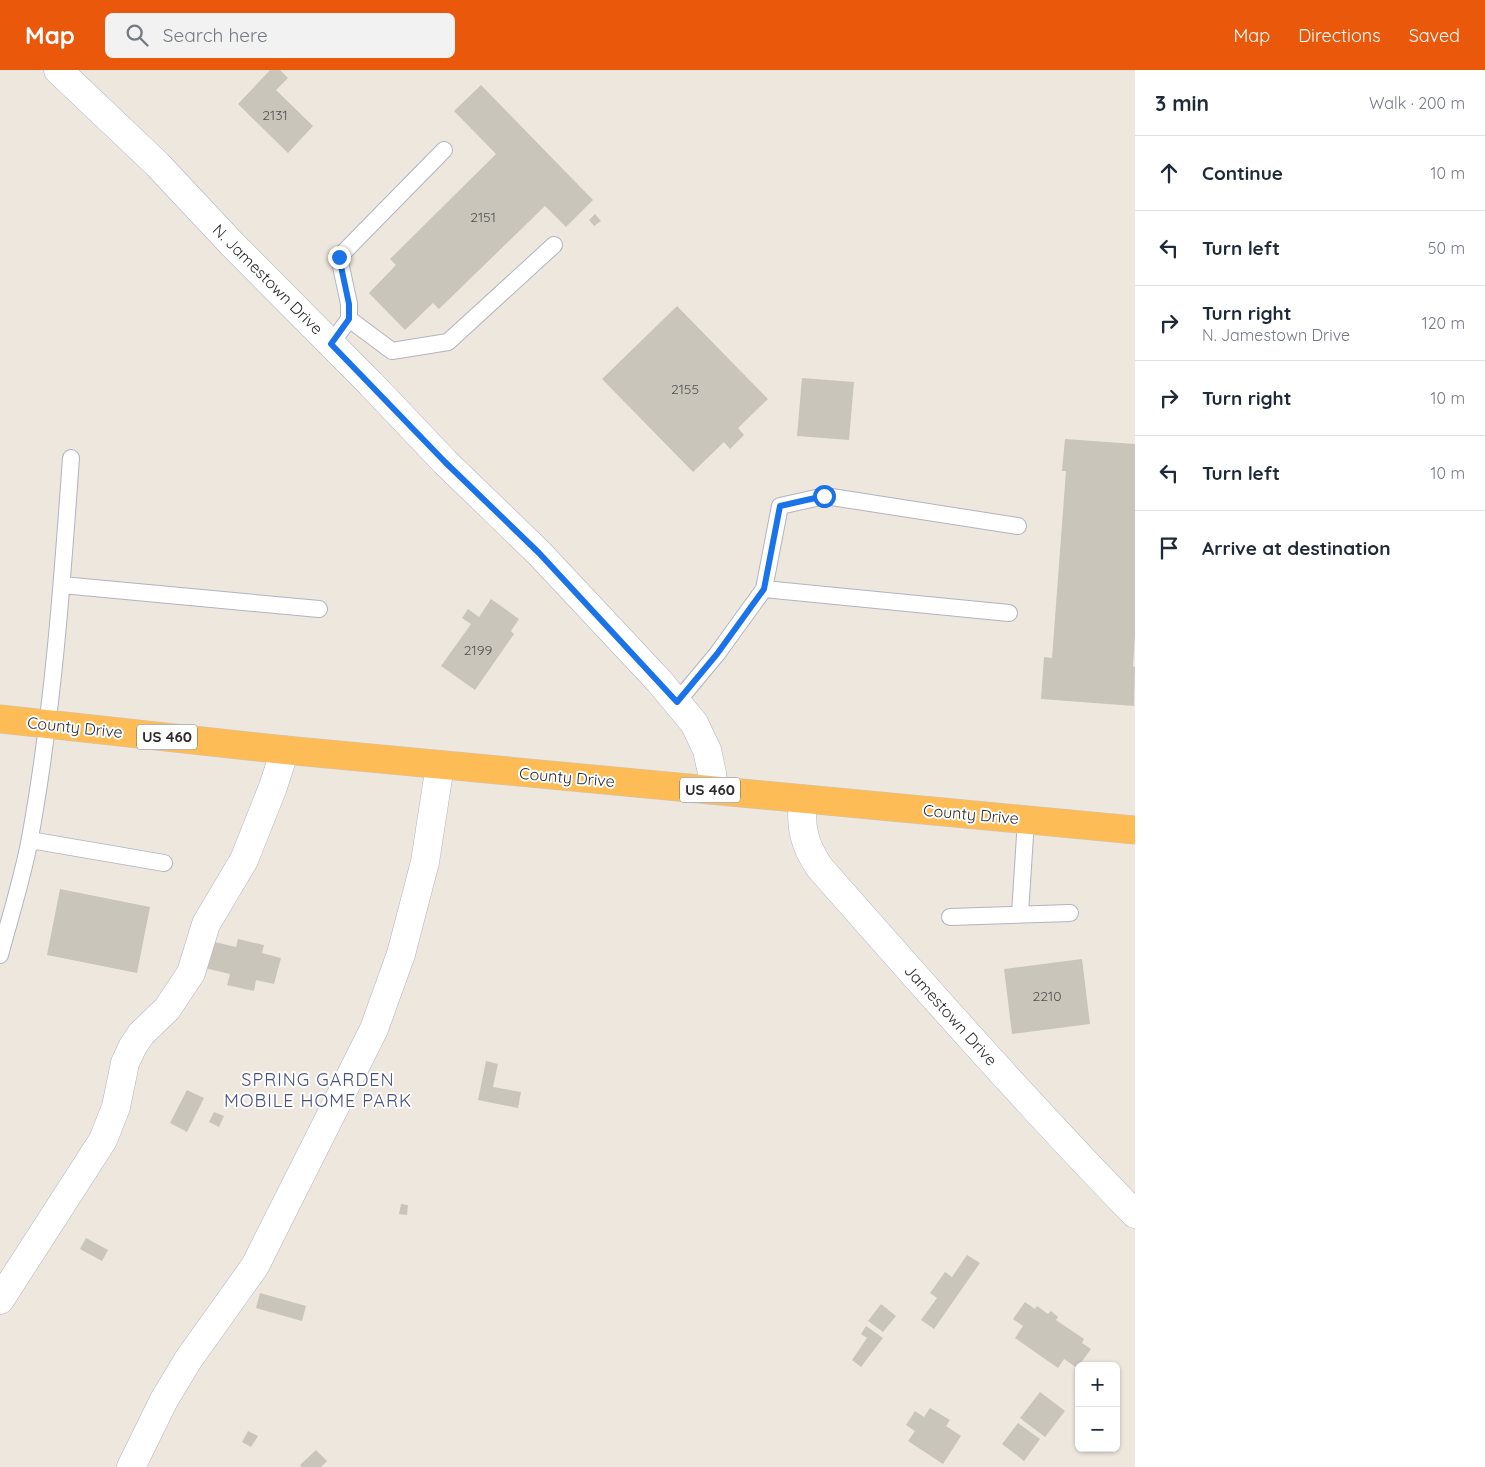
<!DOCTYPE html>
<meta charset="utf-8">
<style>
body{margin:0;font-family:Quicksand,sans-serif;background:#f2f2f3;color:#1f2937}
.controls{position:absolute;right:15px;bottom:15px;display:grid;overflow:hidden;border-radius:8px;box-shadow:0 1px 4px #0004}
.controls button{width:45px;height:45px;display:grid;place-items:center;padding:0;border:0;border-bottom:1px solid #e0e1e3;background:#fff;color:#1f2937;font:25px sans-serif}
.stop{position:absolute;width:15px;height:15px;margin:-11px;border:4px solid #1a73e8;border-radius:50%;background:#fff}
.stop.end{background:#1a73e8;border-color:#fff;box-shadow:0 1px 5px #0008}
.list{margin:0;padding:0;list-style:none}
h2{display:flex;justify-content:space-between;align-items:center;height:65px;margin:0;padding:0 20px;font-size:21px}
h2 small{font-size:16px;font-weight:400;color:#747a83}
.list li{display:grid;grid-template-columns:32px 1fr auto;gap:15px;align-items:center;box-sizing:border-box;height:75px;padding:0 20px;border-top:1px solid #e0e1e3}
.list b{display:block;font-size:19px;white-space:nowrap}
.list p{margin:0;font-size:16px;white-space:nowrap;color:#747a83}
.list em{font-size:16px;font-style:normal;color:#747a83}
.icon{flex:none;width:28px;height:28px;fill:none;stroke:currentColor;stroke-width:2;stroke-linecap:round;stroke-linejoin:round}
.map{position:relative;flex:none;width:1135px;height:1397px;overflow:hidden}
header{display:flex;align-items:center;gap:30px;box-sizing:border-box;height:70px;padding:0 25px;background:#ea580c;color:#fff}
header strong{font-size:24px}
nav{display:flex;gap:28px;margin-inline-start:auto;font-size:18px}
.search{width:350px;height:45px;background:#f2f2f3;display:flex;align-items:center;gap:12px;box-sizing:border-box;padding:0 18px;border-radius:8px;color:#747a83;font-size:19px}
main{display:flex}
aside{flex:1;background:#fff}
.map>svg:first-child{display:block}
.building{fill:#c9c5bb}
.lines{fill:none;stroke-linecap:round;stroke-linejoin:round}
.service-casing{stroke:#b1b3c0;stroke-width:18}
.minor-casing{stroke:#b1b3c0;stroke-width:29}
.trunk-casing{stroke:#c8c8c8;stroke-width:29}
.service{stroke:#fff;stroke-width:16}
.minor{stroke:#fff;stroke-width:28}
.trunk{stroke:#fdbc56;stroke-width:28}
.route{stroke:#1a73e8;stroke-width:6}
.labels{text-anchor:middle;stroke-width:4;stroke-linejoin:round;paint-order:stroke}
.number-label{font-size:14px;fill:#52524f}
.shield{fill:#fff;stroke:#6b6b6b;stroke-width:1}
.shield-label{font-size:15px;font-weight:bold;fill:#2b2b2b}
.street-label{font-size:16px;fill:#2b2b2b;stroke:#fff}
.neighbourhood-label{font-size:18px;letter-spacing:1px;fill:#485180;stroke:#fff}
</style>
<header>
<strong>Map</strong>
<div class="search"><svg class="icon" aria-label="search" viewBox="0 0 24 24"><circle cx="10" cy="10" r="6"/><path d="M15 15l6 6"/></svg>Search here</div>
<nav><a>Map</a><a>Directions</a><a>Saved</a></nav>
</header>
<main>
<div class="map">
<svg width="1135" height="1397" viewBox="0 0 1135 1397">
<rect width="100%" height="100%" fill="#eee7dd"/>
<path class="building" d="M270 0H280L288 8 276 20 313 56 288 83 238 34Z
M481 15 593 130 566 157 545 136 439 239 433 233 405 260 369 223 396 195 390 189 496 84 454 41Z
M595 144 601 151 594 156 589 150Z
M677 236 768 329 738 358 744 365 730 379 724 372 693 402 602 309Z
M802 308 854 312 849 370 797 366Z
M1065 369 1135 374V566L1133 596 1135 597 1134 636 1041 629 1044 587 1052 588 1066 401H1062Z
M491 529 519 549 511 561 514 564 475 620 441 596 471 554 462 548 468 539 479 547Z
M60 819 150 837 137 903 47 885Z
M238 869 264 875 262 883 281 888 274 914 256 910 254 921 227 915 230 904 200 897 206 870 236 877Z
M1082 889 1090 954 1012 964 1004 899Z
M486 991 498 994 493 1017 521 1022 518 1038 478 1030Z
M187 1020 204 1028 187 1062 170 1053Z
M214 1042 224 1046 219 1057 209 1052Z
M401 1134 408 1135 407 1145 399 1144Z
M86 1168 108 1180 102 1191 80 1179Z
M967 1185 980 1193 934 1259 921 1250 937 1228 930 1223 945 1202 952 1207Z
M260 1223 306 1236 302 1251 256 1238Z
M1025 1232 1035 1239 1037 1236 1048 1244 1051 1241 1058 1247 1056 1250 1084 1269 1082 1273 1091 1279 1077 1298 1064 1289 1058 1298 1015 1268 1023 1256 1013 1249Z
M881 1234 896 1246 883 1262 868 1251Z
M866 1256 883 1268 861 1297 852 1290 867 1268 861 1264Z
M1040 1322 1065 1341 1045 1367 1020 1348Z
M930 1338 950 1350 946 1356 961 1366 943 1394 908 1371 915 1361 906 1355 915 1341 924 1347Z
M1018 1353 1040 1369 1024 1391 1002 1374Z
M248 1361 258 1366 251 1377 242 1372Z
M316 1380 327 1391 321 1397H302L300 1395Z"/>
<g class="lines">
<g class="service-casing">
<path id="service" d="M349 249 392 281 448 272 554 175
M331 274 349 249V234L339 187 444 80
M62 515 319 539
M764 519 1009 543
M677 632 717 584 764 519 780 436 825 426 1018 456
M30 770 164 793
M1020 844 1026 750
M950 847 1070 843
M0 885C10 847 23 807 30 768 53 642 62 515 71 388"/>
</g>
<g class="minor-casing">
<path id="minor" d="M58 0 157 94 232 174 371 314 445 392 539 483 659 611 694 653 707 680 712 703 713 720
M803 729C800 757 804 775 820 798 923 915 1026 1032 1135 1144
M0 1230 103 1070 116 1037 125 993 133 976 141 964 167 939 191 903 206 854 244 790 273 717 285 680
M131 1397 164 1330 188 1290 255 1196 374 959 401 884 425 792 440 695"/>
</g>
<g class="trunk-casing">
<path id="trunk" d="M0 649 285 680 1135 760"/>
</g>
<use href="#service" class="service"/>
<use href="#minor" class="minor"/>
<use href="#trunk" class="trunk"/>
</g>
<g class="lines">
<path class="route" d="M339 187 349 234V249L331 274 445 392 539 483 677 632 717 584 764 519 780 436 824 426"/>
</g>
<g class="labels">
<g class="number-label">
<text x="275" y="50">2131</text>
<text x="483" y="152">2151</text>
<text x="685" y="324">2155</text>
<text x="478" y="585">2199</text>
<text x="1047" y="931">2210</text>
</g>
<g class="shield">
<rect x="137" y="654.5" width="60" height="25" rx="4"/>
<rect x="680" y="707.5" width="60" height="25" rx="4"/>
</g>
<g class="shield-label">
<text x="167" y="672">US 460</text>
<text x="710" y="725">US 460</text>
</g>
<g class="street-label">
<text transform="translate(268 209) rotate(45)" y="6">N. Jamestown Drive</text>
<text transform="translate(75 657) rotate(6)" y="6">County Drive</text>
<text transform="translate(567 707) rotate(5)" y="6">County Drive</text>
<text transform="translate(971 744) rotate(5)" y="6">County Drive</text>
<text transform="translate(951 945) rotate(48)" y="6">Jamestown Drive</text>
</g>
<g class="neighbourhood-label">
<text x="318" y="1016">SPRING GARDEN<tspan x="318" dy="21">MOBILE HOME PARK</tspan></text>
</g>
</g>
</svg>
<div class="controls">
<button>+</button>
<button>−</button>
</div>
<div class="stop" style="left:824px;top:426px"></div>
<div class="stop end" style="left:339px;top:187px"></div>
</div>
<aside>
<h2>3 min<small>Walk · 200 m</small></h2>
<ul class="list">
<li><svg class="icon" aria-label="ahead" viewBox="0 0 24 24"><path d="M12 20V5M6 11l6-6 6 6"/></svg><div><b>Continue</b></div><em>10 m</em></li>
<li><svg class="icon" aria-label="left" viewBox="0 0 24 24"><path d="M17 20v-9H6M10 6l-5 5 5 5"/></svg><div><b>Turn left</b></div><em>50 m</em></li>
<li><svg class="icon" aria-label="right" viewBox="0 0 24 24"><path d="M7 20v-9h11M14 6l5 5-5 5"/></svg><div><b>Turn right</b><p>N. Jamestown Drive</p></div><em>120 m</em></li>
<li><svg class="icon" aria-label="right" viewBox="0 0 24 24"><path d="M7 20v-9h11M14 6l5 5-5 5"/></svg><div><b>Turn right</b></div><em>10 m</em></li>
<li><svg class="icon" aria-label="left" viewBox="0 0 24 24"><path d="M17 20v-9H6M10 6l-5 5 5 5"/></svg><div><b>Turn left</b></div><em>10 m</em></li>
<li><svg class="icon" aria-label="arrive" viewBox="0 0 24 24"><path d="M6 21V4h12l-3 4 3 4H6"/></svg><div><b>Arrive at destination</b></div></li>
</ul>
</aside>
</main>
